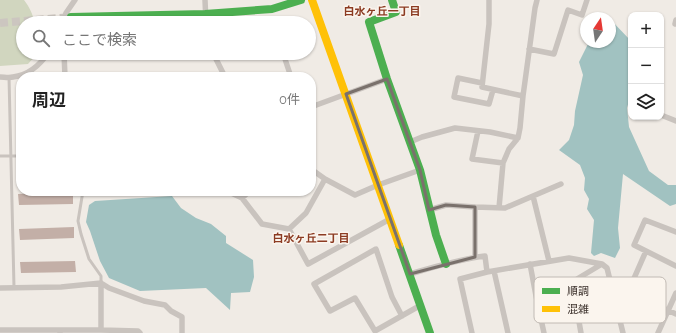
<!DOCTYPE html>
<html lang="ja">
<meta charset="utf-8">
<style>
body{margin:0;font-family:Raleway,"Noto Sans JP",sans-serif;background:#f2f2f2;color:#222}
.controls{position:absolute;right:12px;top:12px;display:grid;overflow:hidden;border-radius:8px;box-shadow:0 1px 3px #0004}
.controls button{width:36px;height:36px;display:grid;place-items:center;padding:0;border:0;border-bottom:1px solid #e0e0e0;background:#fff;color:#222;font:20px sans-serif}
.compass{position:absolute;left:580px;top:12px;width:36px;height:36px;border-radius:50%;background:#fff;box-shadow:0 1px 3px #0004;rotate:13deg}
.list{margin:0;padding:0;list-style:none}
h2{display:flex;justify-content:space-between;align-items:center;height:52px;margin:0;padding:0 16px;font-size:17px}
h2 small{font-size:13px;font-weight:400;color:#767676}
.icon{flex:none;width:22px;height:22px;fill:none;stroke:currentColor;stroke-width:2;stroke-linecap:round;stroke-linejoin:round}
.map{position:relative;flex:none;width:676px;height:333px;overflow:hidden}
.search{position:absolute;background:#fff;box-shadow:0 1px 3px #0004;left:16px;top:16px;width:300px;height:44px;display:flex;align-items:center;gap:10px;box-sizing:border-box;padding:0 14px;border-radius:22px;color:#767676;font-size:15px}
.panel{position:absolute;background:#fff;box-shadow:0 1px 3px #0004;left:16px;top:72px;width:300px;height:124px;border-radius:16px}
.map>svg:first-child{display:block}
.green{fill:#d1d6bf}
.water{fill:#a1c2c1}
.building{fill:#c3afa7}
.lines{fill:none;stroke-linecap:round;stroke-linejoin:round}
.secondary-tunnel{stroke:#ccc6c0;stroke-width:8;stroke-dasharray:8 4;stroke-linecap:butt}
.lane{stroke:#c9c3be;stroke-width:3}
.street{stroke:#c9c3be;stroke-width:5.5}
.fast{stroke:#4caf50;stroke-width:8}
.slow{stroke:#ffc107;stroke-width:8}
.marked{fill:none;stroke:#7a716c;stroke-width:3;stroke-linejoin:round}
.labels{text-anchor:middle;stroke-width:3;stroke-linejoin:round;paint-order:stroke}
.neighbourhood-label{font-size:11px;font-weight:bold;fill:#8c3b22;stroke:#fbf5ee}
.key{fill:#fbf5ee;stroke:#c1bab4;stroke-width:1}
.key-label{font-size:11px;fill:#3b302b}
</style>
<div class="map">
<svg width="676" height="333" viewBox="0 0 676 333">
<rect width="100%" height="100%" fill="#f0ebe5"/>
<path class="green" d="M0 0H24C29 6 33 15 35 23H23V53H36L35 56 28 64 0 66Z"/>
<path class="water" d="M610 19 631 41V94L627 108 629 127 649 171 668 185H676V204L670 206 623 174 618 228 620 248 615 258 601 253 594 256 591 253 594 220 587 209 589 199 584 190 585 178 580 165 559 150 569 140 574 125 575 111 583 75 579 62 589 42H610Z
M172 196 181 208 196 218 211 224 226 236V243L253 260 254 277 250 292 231 293 230 310 206 288 140 291 109 278 100 261 90 231 86 222 89 205 95 201Z"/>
<path class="building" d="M73 192V204L19 205 18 194Z
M74 227V238L20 240 19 229Z
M75 261 76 272 21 273 20 262Z"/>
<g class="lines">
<path class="secondary-tunnel" d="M0 23 71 17"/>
<path class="lane" d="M9 77 14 287
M0 156H21
M83 191 78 221 81 234 89 259 101 276V283"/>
<path class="street" d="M205 0 206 23
M489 0V24L482 87 523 96 520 128 518 138 509 149 503 163 499 208
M63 23 66 13 75 0
M675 24 676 20
M529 49 554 54 568 10 582 15 587 0
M64 53 65 77
M213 53 225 77
M283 53 291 77
M0 77C4 77 9 78 13 77 28 75 40 65 48 53
M482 83 458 78 454 97 489 104 493 90
M523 96 535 8 537 0
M311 107 387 79
M661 115 676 121
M478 131 472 159 503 163
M311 132 313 137 311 139
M410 142 422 137 455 128 490 132 518 138
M311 169 325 179 355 195 378 185 420 170
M227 191 242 198 262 224 289 229 308 264 390 219
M533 196 561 184
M242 198 250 191
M429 210 446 205 475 207
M289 229 306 213 325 179
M676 232 645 220 634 245 676 266
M475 257V207L505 208 533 196 549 261
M530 264 536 296 544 333
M494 271 508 333
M410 274C434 267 459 259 485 256L487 272
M101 283 109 288 144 301 165 305 171 311 182 317V333
M0 288 61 287 101 283V330L138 331 140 333
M628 292 646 251
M613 295 628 292 676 314
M536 296 557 291 572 282
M402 316 392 297 376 249 314 284 330 311 355 298 375 331 421 305
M0 330H60
M60 333V330H101
M472 333 460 279 487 272 569 258 602 264
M581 333 572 282 602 264 607 268 623 333
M658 333 676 293"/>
<path class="fast" d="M392 0 396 12 369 22 387 79 420 170 436 235 446 264
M71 17 205 14 272 9 301 0
M399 245 430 333"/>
<path class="slow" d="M312 0 399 245"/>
</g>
<path class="marked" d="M387 79 420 170 429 210 446 205 475 207V257L410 274 346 94Z"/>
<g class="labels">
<g class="neighbourhood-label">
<text x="382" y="15">白水ヶ丘一丁目</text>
<text x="311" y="242">白水ヶ丘二丁目</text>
</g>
</g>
<rect x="534" y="277" width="132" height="46" rx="6" class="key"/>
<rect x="542" y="288" width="18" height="6" fill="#4caf50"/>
<rect x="542" y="306" width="18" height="6" fill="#ffc107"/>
<g class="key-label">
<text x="567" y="295">順調</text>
<text x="567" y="313">混雑</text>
</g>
</svg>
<div class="controls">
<button>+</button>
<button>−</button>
<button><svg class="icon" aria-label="layers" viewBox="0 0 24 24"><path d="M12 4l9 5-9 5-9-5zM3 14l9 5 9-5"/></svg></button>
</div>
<svg class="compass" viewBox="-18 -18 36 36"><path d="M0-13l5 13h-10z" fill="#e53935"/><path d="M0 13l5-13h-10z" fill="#767676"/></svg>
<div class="search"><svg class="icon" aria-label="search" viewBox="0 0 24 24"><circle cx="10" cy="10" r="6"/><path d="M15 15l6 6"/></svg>ここで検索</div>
<section class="panel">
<h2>周辺<small>0件</small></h2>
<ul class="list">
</ul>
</section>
</div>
